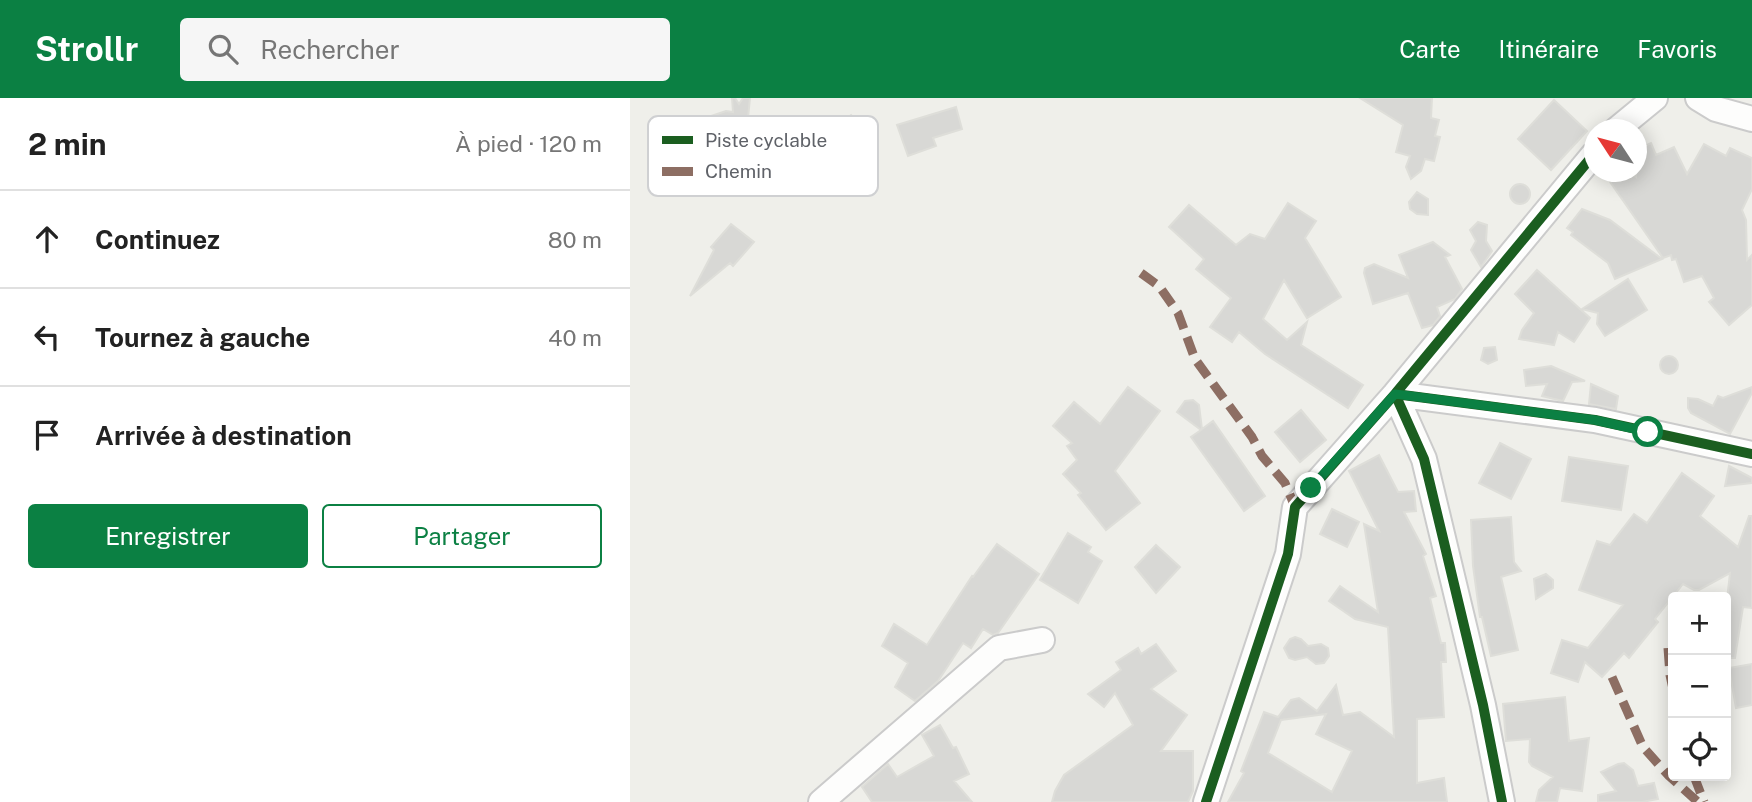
<!DOCTYPE html>
<html lang="fr">
<meta charset="utf-8">
<style>
body{margin:0;font-family:"Public Sans",sans-serif;background:#f6f6f6;color:#222}
.controls{position:absolute;right:21px;bottom:21px;display:grid;overflow:hidden;border-radius:7px;box-shadow:0 4px 18px #0003}
.controls button{width:63px;height:63px;display:grid;place-items:center;padding:0;border:0;border-bottom:2px solid #e0e0e0;background:#fff;color:#222;font:35px sans-serif}
.compass{position:absolute;left:954px;top:21px;width:63px;height:63px;border-radius:50%;background:#fff;box-shadow:0 4px 18px #0003;rotate:306deg}
.stop{position:absolute;width:21px;height:21px;margin:-16px;border:5px solid #0b8043;border-radius:50%;background:#fff}
.stop.end{background:#0b8043;border-color:#fff;box-shadow:0 2px 7px #0008}
.list{margin:0;padding:0;list-style:none}
h2{display:flex;justify-content:space-between;align-items:center;height:91px;margin:0;padding:0 28px;font-size:30px}
h2 small{font-size:23px;font-weight:400;color:#767676}
.list li{display:grid;grid-template-columns:46px 1fr auto;gap:21px;align-items:center;box-sizing:border-box;height:98px;padding:0 28px;border-top:2px solid #e0e0e0}
.list b{display:block;font-size:26px;white-space:nowrap}
.list em{font-size:23px;font-style:normal;color:#767676}
.actions{display:flex;gap:14px;padding:21px 28px}
.actions a{flex:1;padding:16px 0;border:2px solid #0b8043;border-radius:7px;text-align:center;font-size:24px;color:#0b8043}
.actions .main{background:#0b8043;color:#fff}
.icon{flex:none;width:38px;height:38px;fill:none;stroke:currentColor;stroke-width:2;stroke-linecap:round;stroke-linejoin:round}
.map{position:relative;flex:none;width:1122px;height:704px;overflow:hidden}
header{display:flex;align-items:center;gap:42px;box-sizing:border-box;height:98px;padding:0 35px;background:#0b8043;color:#fff}
header strong{font-size:33px}
nav{display:flex;gap:38px;margin-inline-start:auto;font-size:24px}
.search{width:490px;height:63px;background:#f6f6f6;display:flex;align-items:center;gap:18px;box-sizing:border-box;padding:0 24px;border-radius:7px;color:#767676;font-size:26px}
main{display:flex}
aside{flex:1;background:#fff}
.map>svg:first-child{display:block}
.building{fill:#d8d8d5;stroke:#deded9;stroke-width:2;fill-rule:evenodd}
.lines{fill:none;stroke-linecap:round;stroke-linejoin:round}
.minor-casing{stroke:#cbcbcb;stroke-width:28}
.minor{stroke:#fdfdfc;stroke-width:24}
.quiet{stroke:#8d6e63;stroke-width:9;stroke-dasharray:18 9;stroke-linecap:butt}
.cycleway-casing{stroke:#fff;stroke-width:15}
.cycleway{stroke:#1b5e20;stroke-width:10}
.route{stroke:#0b8043;stroke-width:9}
.key{fill:#fff;stroke:#cfd0d2;stroke-width:2}
.key-label{font-size:19px;fill:#5f6268}
</style>
<header>
<strong>Strollr</strong>
<div class="search"><svg class="icon" aria-label="search" viewBox="0 0 24 24"><circle cx="10" cy="10" r="6"/><path d="M15 15l6 6"/></svg>Rechercher</div>
<nav><a>Carte</a><a>Itinéraire</a><a>Favoris</a></nav>
</header>
<main>
<aside>
<h2>2 min<small>À pied · 120 m</small></h2>
<ul class="list">
<li><svg class="icon" aria-label="ahead" viewBox="0 0 24 24"><path d="M12 20V5M6 11l6-6 6 6"/></svg><div><b>Continuez</b></div><em>80 m</em></li>
<li><svg class="icon" aria-label="left" viewBox="0 0 24 24"><path d="M17 20v-9H6M10 6l-5 5 5 5"/></svg><div><b>Tournez à gauche</b></div><em>40 m</em></li>
<li><svg class="icon" aria-label="arrive" viewBox="0 0 24 24"><path d="M6 21V4h12l-3 4 3 4H6"/></svg><div><b>Arrivée à destination</b></div></li>
</ul>
<div class="actions"><a class="main">Enregistrer</a><a>Partager</a></div>
</aside>
<div class="map">
<svg width="1122" height="704" viewBox="0 0 1122 704">
<rect width="100%" height="100%" fill="#efefea"/>
<path class="building" d="M102 0H105L109 6 113 0H120L118 20 128 38 117 42 111 39 109 30 95 29 78 19 96 13 103 14Z
M730 0H802L801 20 809 22 805 38 810 39 804 63 795 61 791 73 781 81 776 69 780 58 766 54 773 27Z
M924 2 957 33 921 72 888 41Z
M326 9 332 31 303 40 306 48 278 58 267 27Z
M221 17 243 40 220 62 198 36Z
M1021 45 1026 57 1044 49 1057 76 1074 46 1096 58 1100 50 1122 60V91L1112 112 1116 122 1117 162 1122 157V207L1099 227 1079 204 1084 200 1072 178 1054 184 1046 161 1042 162 1041 157 1033 160 978 81 988 74H1000L1006 79V52Z
M880 96a10 10 0 1 1 20 0a10 10 0 1 1-20 0Z
M787 94 798 101V117L787 116 780 111 779 104Z
M658 105 686 123 675 140 711 199 677 220 654 182 633 221 657 242 677 224 671 247 733 287 718 310 635 256 609 234 602 244 580 229 601 200 566 171 574 161 539 129 559 107 606 147 620 136 635 141Z
M952 111 980 122 1032 161 985 181 978 165 941 137 943 134 937 130Z
M848 124 857 127 856 143 862 153 851 169 841 152 846 143 840 132Z
M101 126 124 144 103 168 100 165 60 198 84 152 81 149Z
M803 144 820 157 815 159 832 191 825 201 807 209 810 218 803 227 792 230 778 195 743 206 734 175 735 170 744 166 778 180 769 157Z
M907 172 960 220 944 244 928 234 924 247 889 241 892 232 904 215 885 196Z
M998 181 1017 212 975 238 967 226 968 215 952 211Z
M865 249 867 262 858 266 851 262 854 250Z
M1030 267a9 9 0 1 1 18 0a9 9 0 1 1-18 0Z
M921 268 944 278 955 283 942 284 933 303 912 298 917 286 896 288 894 272Z
M961 286 988 298 986 311 959 306Z
M498 289 530 313 485 373 510 405 476 432 448 397 451 395 433 376 447 362 437 348 442 345 423 328 444 304 470 326Z
M1122 289V295L1100 336 1061 315 1058 310V300L1068 301 1083 308 1088 298 1093 300Z
M563 302 569 307 572 331 583 323 635 398 614 413 561 339 571 332 547 314 555 303Z
M671 312 696 342 670 364 645 334Z
M870 345 901 361 881 401 849 385Z
M749 357 768 394 784 393 786 413 774 414 796 456 793 458 806 498 800 500 811 545H815L816 564H811L814 619 787 621V685L814 680 817 704H598L614 675 611 673 634 614 648 619 661 602 669 600 687 613 706 587 713 617 730 614 764 639 758 529 725 521 699 503 710 488 748 514 734 426 749 433 719 373ZM696 616 686 636 722 653 702 694 638 655 651 622Z
M939 359 998 368 991 412 932 403Z
M1099 368 1122 380V385L1095 388Z
M1052 375 1084 398 1070 418 1108 449 1119 418H1122V510L1113 509 1105 560H1096V510L1100 475 1069 492H1064L1053 486 1025 521 1028 524 999 560 994 555 972 579 955 564 948 584 921 575 932 542 958 550 993 507 949 492 967 443 980 447 1004 416 1017 425Z
M702 411 729 424 717 449 690 436Z
M881 419 884 464 891 473 871 479 888 552 861 558 852 519H850L843 468 841 422Z
M438 435 461 449 458 454 472 463 448 505 410 482Z
M367 446 409 476 368 535 363 537 353 531 341 550 333 545 308 583 285 603 265 589 278 565 252 548 264 526 297 547 342 478 343 479Z
M526 447 550 469 526 495 505 469Z
M916 476 923 482V490L906 501 904 481Z
M665 539 671 541 678 548 691 546 698 550 699 558 694 565 686 566 677 559 665 562 659 560 654 550 660 541Z
M526 546 546 573 521 591 557 617 531 653H563V693L558 704H422L425 693 434 677 503 627 485 595 474 609 458 596 491 572 486 564 508 550 511 556Z
M1122 566V607L1106 610 1099 570Z
M935 599 939 643 959 640 952 693 930 690 927 704H906L909 692 923 679 902 668 899 664 900 641 876 643 873 606Z
M310 627 323 650 326 649 339 676 324 683 342 704H242L232 689 258 666 267 679 304 658 292 637Z
M994 665 1003 672 1008 688 1024 685 1028 701 1012 704H968V697L986 693 971 674 988 666Z"/>
<g class="lines">
<g class="minor-casing">
<path id="minor" d="M1068 0 1086 11 1122 21
M986 32 1025 0
M765 296 794 361 853 607 872 704
M765 296 965 322 1122 356
M191 704 369 550 412 542
M576 704 658 456 665 409 765 296 964 56"/>
</g>
<use href="#minor" class="minor"/>
<path class="quiet" d="M511 175 529 188 548 215 565 261 622 339 632 358 655 385 665 409
M1038 550 1040 577 1043 591
M982 579 1013 649 1039 678 1068 704 1073 702
M1064 678 1074 704"/>
<g class="cycleway-casing">
<path id="cycleway" d="M765 296 794 361 853 607 872 704
M765 296 965 322 1122 356
M576 704 658 456 665 409 765 296 964 56"/>
</g>
<use href="#cycleway" class="cycleway"/>
</g>
<g class="lines">
<path class="route" d="M681 390 765 296 965 322 1018 334"/>
</g>
<rect x="18" y="18" width="230" height="80" rx="10" class="key"/>
<rect x="32" y="38" width="31" height="8" fill="#1b5e20"/>
<rect x="32" y="69" width="31" height="9" fill="#8d6e63"/>
<g class="key-label">
<text x="75" y="49">Piste cyclable</text>
<text x="75" y="80">Chemin</text>
</g>
</svg>
<div class="controls">
<button>+</button>
<button>−</button>
<button><svg class="icon" aria-label="locate" viewBox="0 0 24 24"><circle cx="12" cy="12" r="6"/><path d="M12 2v4M12 18v4M2 12h4M18 12h4"/></svg></button>
</div>
<svg class="compass" viewBox="-18 -18 36 36"><path d="M0-13l5 13h-10z" fill="#e53935"/><path d="M0 13l5-13h-10z" fill="#767676"/></svg>
<div class="stop" style="left:1018px;top:334px"></div>
<div class="stop end" style="left:681px;top:390px"></div>
</div>
</main>
